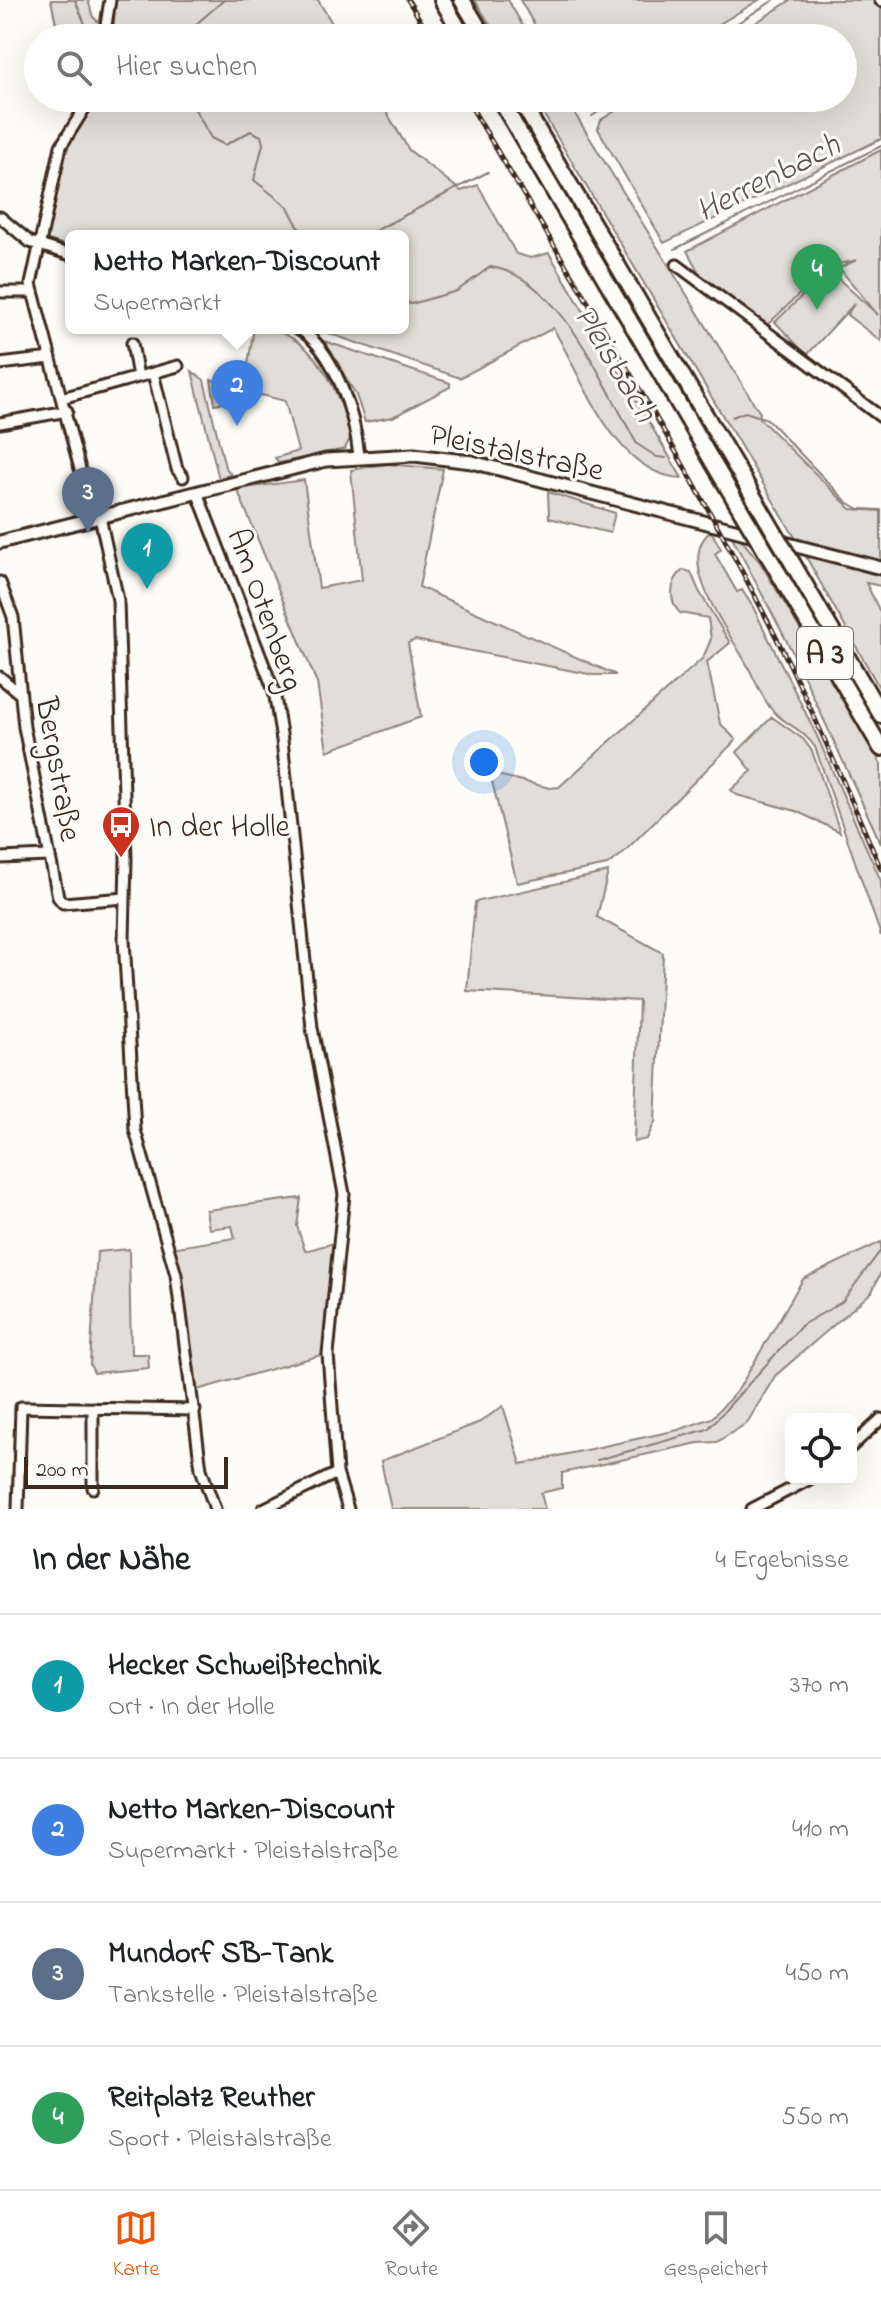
<!DOCTYPE html>
<html lang="de">
<meta charset="utf-8">
<style>
body{margin:0;font-family:"Indie Flower",sans-serif;background:#f6f6f6;color:#202124}
.controls{position:absolute;right:24px;bottom:24px;display:grid;overflow:hidden;border-radius:12px;box-shadow:0 8px 32px #0002}
.controls button{width:72px;height:72px;display:grid;place-items:center;padding:0;border:0;border-bottom:2px solid #e0e0e0;background:#fff;color:#202124;font:40px sans-serif}
.scale{position:absolute;left:24px;bottom:20px;width:204px;box-sizing:border-box;padding-left:8px;border:4px solid #3b2a1e;border-top:0;font-size:22px;line-height:28px;white-space:nowrap;color:#3b2a1e;-webkit-text-stroke:6px #fdfcf7;paint-order:stroke}
.you{position:absolute;left:484px;top:762px;width:28px;height:28px;margin:-20px;border:6px solid #fff;border-radius:50%;background:#1a73e8;box-shadow:0 0 0 12px #1a73e833}
.badge{display:grid;place-items:center;width:52px;height:52px;border-radius:50%;background:#ea580c;color:#fff;font-size:26px;font-weight:700}
.pin{position:absolute;translate:-50% -66px;filter:drop-shadow(0 2px 4px #0008)}
.pin::after{content:'';position:absolute;top:42px;width:28px;height:24px;background:inherit;clip-path:polygon(0 0,100% 0,50% 100%)}
.popup{position:absolute;left:65px;top:230px;width:344px;height:104px;box-sizing:border-box;display:grid;place-content:center;border-radius:12px;background:#fff;filter:drop-shadow(0 2px 6px #0005);font-size:26px;white-space:nowrap;color:#757577}
.popup b{font-size:30px;color:#202124}
.popup::after{content:'';position:absolute;left:50%;top:100%;margin-left:-16px;border:16px solid transparent;border-top-color:#fff}
.list{margin:0;padding:0;list-style:none}
h2{display:flex;justify-content:space-between;align-items:center;height:104px;margin:0;padding:0 32px;font-size:34px}
h2 small{font-size:26px;font-weight:400;color:#757577}
.list li{display:grid;grid-template-columns:52px 1fr auto;gap:24px;align-items:center;box-sizing:border-box;height:144px;padding:0 32px;border-top:2px solid #e0e0e0}
.list b{display:block;font-size:30px;white-space:nowrap}
.list p{margin:0;font-size:26px;white-space:nowrap;color:#757577}
.list em{font-size:26px;font-style:normal;color:#757577}
.icon{flex:none;width:44px;height:44px;fill:none;stroke:currentColor;stroke-width:2;stroke-linecap:round;stroke-linejoin:round}
.map{position:relative;flex:none;width:881px;height:1509px;overflow:hidden}
.search{position:absolute;background:#fff;box-shadow:0 8px 32px #0002;left:24px;right:24px;top:24px;height:88px;display:flex;align-items:center;gap:20px;box-sizing:border-box;padding:0 28px;border-radius:44px;color:#757577;font-size:30px}
.sheet{height:680px;background:#fff}
nav{display:flex;justify-content:space-around;align-items:center;box-sizing:border-box;height:112px;border-top:2px solid #e0e0e0;background:#fff;font-size:22px;color:#757577}
nav a{display:grid;justify-items:center;gap:4px}
nav .on{color:#ea580c}
.map>svg:first-child{display:block}
.green{fill:#e1ded7;stroke:#8e847a;stroke-width:2}
.lines{fill:none;stroke-linecap:round;stroke-linejoin:round}
.stream{stroke:#887d74;stroke-width:2}
.minor-casing{stroke:#3b2a1e;stroke-width:15}
.major-casing{stroke:#3b2a1e;stroke-width:17}
.highway-casing{stroke:#3b2a1e;stroke-width:20}
.minor{stroke:#fdfcf7;stroke-width:9}
.major{stroke:#fdfcf7;stroke-width:11}
.highway{stroke:#fdfcf7;stroke-width:14}
.rail-casing{stroke:#3b2a1e;stroke-width:5}
.rail{stroke:#fdfcf7;stroke-width:2;stroke-dasharray:6;stroke-linecap:butt}
.highway-bridge-casing{stroke:#3b2a1e;stroke-width:20;stroke-linecap:butt}
.highway-bridge{stroke:#fdfcf7;stroke-width:14}
.labels{text-anchor:middle;stroke-width:6;stroke-linejoin:round;paint-order:stroke}
.shield{fill:#fdfcf7;stroke:#75695f;stroke-width:2}
.shield-label{font-size:30px;font-weight:bold;fill:#3b2a1e}
.street-label{font-size:32px;fill:#3b2a1e;stroke:#fdfcf7}
.poi-label{font-size:32px;fill:#3b2a1e;stroke:#fdfcf7;text-anchor:start}
.water-label{font-size:34px;font-style:italic;fill:#615349;stroke:#fdfcf7}
</style>
<div class="map">
<svg width="881" height="1509" viewBox="0 0 881 1509">
<rect width="100%" height="100%" fill="#fdfcf7"/>
<filter id="ink" filterUnits="userSpaceOnUse"><feTurbulence type="fractalNoise" baseFrequency=".0125" numOctaves="2"/><feDisplacementMap in="SourceGraphic" scale="16" xChannelSelector="R" yChannelSelector="G"/><feConvolveMatrix kernelMatrix="1 2 1 2 8 2 1 2 1" color-interpolation-filters="sRGB"/></filter>
<g filter="url(#ink)">
<path class="green" d="M51 0H88L93 17 103 26 101 38H59Z
M115 0H318L341 38H108L110 26 114 24Z
M475 0H508L530 38H498Z
M520 0H759L696 38H542Z
M791 0H881V139L664 243 598 129 601 120 636 98H843V38H732Z
M95 98H378L409 150 461 191 478 185 516 254 531 258 549 253 682 478C614 475 583 378 553 328L460 378 313 328H403V236H71V247L46 239 63 152Z
M534 98H565L760 413 759 418 851 509 881 511V562L797 541Z
M881 150V341L847 315 854 304 807 355 775 322 829 270 878 315 839 268 857 260 829 266 763 329 702 278 687 251Z
M254 328C312 328 338 387 351 436L345 449 279 463 275 458 298 451 285 401 262 395 215 404 211 380 224 382 226 377 245 381Z
M324 341 450 383V387L393 417 365 422 356 395Z
M192 371 204 380 225 467 231 474 219 479Z
M387 464 443 469 419 587 616 675H594L415 640 408 643 421 717 327 751 317 683 237 489 304 480 319 588 362 580 351 470Z
M548 492 615 513 610 533 549 518Z
M711 531 721 549 715 554 737 592 742 590 753 607 817 736 881 881V936L815 747C802 728 787 726 773 711 762 699 754 677 746 663 730 633 673 561 711 531Z
M731 535 739 537 760 562 881 764V844L795 657Z
M805 555 881 576V586L866 583 881 614V691Z
M683 570 691 572 699 591 730 643 707 662 720 723 736 740 621 855 607 865 517 883 490 773 550 788 559 787 703 658 711 639 708 618 680 613C668 601 670 581 683 570Z
M772 717 803 739 812 751 840 832 796 811 737 795 731 790 752 771 737 752Z
M608 872 597 917 663 953 655 1122 647 1139 634 1142 639 1001 467 991 475 902Z
M301 1198 297 1226 305 1251 337 1242 325 1354 197 1390 183 1285 171 1248 235 1238 232 1226 209 1229 206 1210Z
M881 1242V1272L872 1292 775 1376 747 1423 717 1442 698 1443 562 1473V1488L541 1493 545 1509H391L381 1461 480 1422 503 1406 521 1464 678 1430 712 1418 738 1390 803 1279Z
M129 1249 131 1354H148L149 1368 94 1373 90 1364 97 1252Z"/>
<g class="lines">
<path class="stream" d="M75 0 90 36 94 38
M187 32 224 0
M163 38 178 30 187 32 189 38
M714 38 774 0
M193 98 192 104 211 138 225 145 251 131 261 136 263 144 254 180 288 207 303 236
M592 116 620 98
M365 236 488 172
M675 249 881 146
M403 300 411 304 457 291 490 267C561 276 604 387 637 444L657 457 666 458
M732 417 745 412 767 419 847 502 859 509 881 510
M597 1460 708 1429 802 1325 842 1302 881 1250"/>
<g class="minor-casing">
<path id="minor" d="M880 0 881 1
M104 38 110 0
M91 98 61 146 31 284 93 518
M0 217 30 242 71 255
M677 265 881 417
M0 292H32
M297 328C335 348 355 416 359 456
M132 343 138 377
M0 364 51 358
M153 373 177 469 183 477
M62 398 178 366
M0 423 67 411
M197 492 274 691 282 740 312 1028 344 1194 328 1354 337 1473 348 1509
M100 517 118 600 126 859 124 939 135 1130 176 1275 201 1469 215 1509
M0 582 13 617 24 727 58 897 63 903 125 898
M0 677 19 693
M0 858 49 856
M93 1408V1488
M851 1447 881 1419
M18 1509 21 1407 195 1410
M263 1509 337 1473
M752 1509 810 1479"/>
</g>
<g class="major-casing">
<path id="major" d="M0 542 326 460 414 455 472 462 881 568"/>
</g>
<g class="highway-casing">
<path id="highway" d="M442 0 464 38
M462 0 485 38
M499 98 742 512
M519 98 766 518
M769 557 881 748
M793 564 881 715"/>
</g>
<use href="#minor" class="minor"/>
<use href="#major" class="major"/>
<use href="#highway" class="highway"/>
<g class="rail-casing">
<path id="rail" d="M408 0 431 38
M466 98C576 285 694 470 790 665 822 732 852 801 881 869"/>
</g>
<use href="#rail" class="rail"/>
<g class="highway-bridge-casing">
<path id="highway-bridge" d="M742 512 769 557
M766 518 793 564"/>
</g>
<use href="#highway-bridge" class="highway-bridge"/>
</g>
</g>
<defs>
<g id="bus-pin" transform="scale(2)"><path d="M0 17L-7.5 6A9.5 9.5 0 1 1 7.5 6Z" fill="#c8321e" stroke="#fdfcf7"/><path d="M-5-6H5V4H4V6H2V4H-2V6H-4V4H-5ZM-3.5-4V0h7V-4ZM-3.5 1.2v1.5H-2V1.2ZM2 1.2v1.5H3.5V1.2Z" fill="#fff"/></g>
</defs>
<g fill-rule="evenodd">
<use href="#bus-pin" x="121" y="825"/>
</g>
<g class="labels">
<rect class="shield" x="797" y="627" width="56" height="52" rx="6"/>
<g class="shield-label">
<text x="825" y="663">A 3</text>
</g>
<g class="street-label">
<text transform="translate(517 451) rotate(12)" y="11">Pleistalstraße</text>
<text transform="translate(267 609) rotate(70)" y="11">Am Otenberg</text>
<text transform="translate(60 769) rotate(80)" y="11">Bergstraße</text>
</g>
<g class="poi-label">
<text x="149" y="836">In der Holle</text>
</g>
<g class="water-label">
<text transform="translate(767 176) rotate(-27)" y="12">Herrenbach</text>
<text transform="translate(617 362) rotate(59)" y="12">Pleisbach</text>
</g>
</g>
</svg>
<div class="controls">
<button><svg class="icon" aria-label="locate" viewBox="0 0 24 24"><circle cx="12" cy="12" r="6"/><path d="M12 2v4M12 18v4M2 12h4M18 12h4"/></svg></button>
</div>
<div class="scale">200 m</div>
<div class="you"></div>
<div class="pin badge" style="left:147px;top:589px;background:#0f9aa8">1</div>
<div class="pin badge" style="left:237px;top:426px;background:#3f7fe0">2</div>
<div class="popup"><b>Netto Marken-Discount</b>Supermarkt</div>
<div class="pin badge" style="left:88px;top:533px;background:#5c6f8a">3</div>
<div class="pin badge" style="left:817px;top:310px;background:#2e9e5b">4</div>
<div class="search"><svg class="icon" aria-label="search" viewBox="0 0 24 24"><circle cx="10" cy="10" r="6"/><path d="M15 15l6 6"/></svg>Hier suchen</div>
</div>
<section class="sheet">
<h2>In der Nähe<small>4 Ergebnisse</small></h2>
<ul class="list">
<li><span class="badge" style="background:#0f9aa8">1</span><div><b>Hecker Schweißtechnik</b><p>Ort · In der Holle</p></div><em>370 m</em></li>
<li><span class="badge" style="background:#3f7fe0">2</span><div><b>Netto Marken-Discount</b><p>Supermarkt · Pleistalstraße</p></div><em>410 m</em></li>
<li><span class="badge" style="background:#5c6f8a">3</span><div><b>Mundorf SB-Tank</b><p>Tankstelle · Pleistalstraße</p></div><em>450 m</em></li>
<li><span class="badge" style="background:#2e9e5b">4</span><div><b>Reitplatz Reuther</b><p>Sport · Pleistalstraße</p></div><em>550 m</em></li>
</ul>
</section>
<nav>
<a class="on"><svg class="icon" aria-label="map" viewBox="0 0 24 24"><path d="M3 6l6-2 6 2 6-2v14l-6 2-6-2-6 2zM9 4v14M15 6v14"/></svg>Karte</a>
<a><svg class="icon" aria-label="directions" viewBox="0 0 24 24"><path d="M12 3l9 9-9 9-9-9zM9 14v-3h6M13 9l2 2-2 2"/></svg>Route</a>
<a><svg class="icon" aria-label="saved" viewBox="0 0 24 24"><path d="M7 4h10v16l-5-4-5 4z"/></svg>Gespeichert</a>
</nav>
